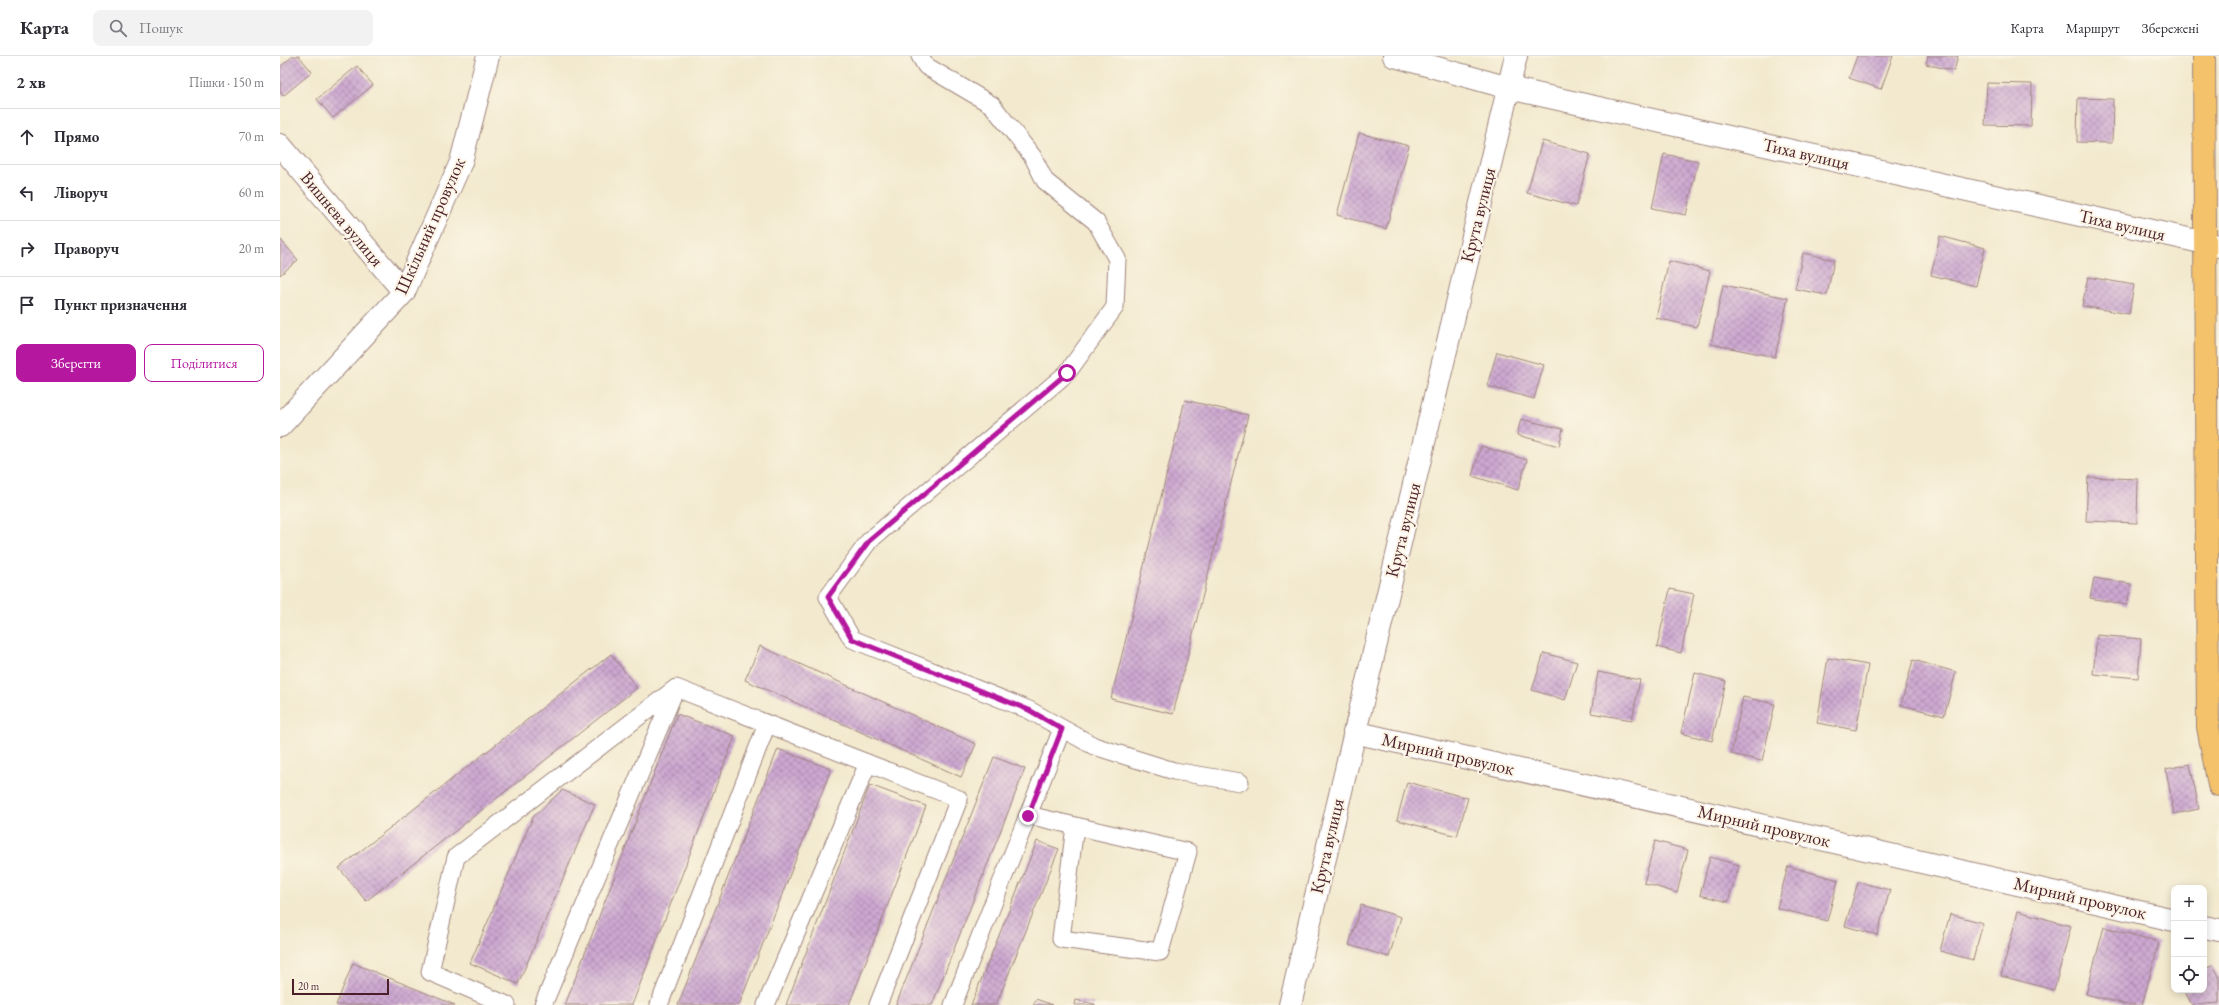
<!DOCTYPE html>
<html lang="uk">
<meta charset="utf-8">
<style>
body{margin:0;font-family:"EB Garamond",serif;background:#f2f2f3;color:#2b2b33}
.controls{position:absolute;right:12px;bottom:12px;display:grid;overflow:hidden;border-radius:8px;box-shadow:0 2px 10px #0003}
.controls button{width:36px;height:36px;display:grid;place-items:center;padding:0;border:0;border-bottom:1px solid #e1e1e2;background:#fff;color:#2b2b33;font:20px sans-serif}
.scale{position:absolute;left:12px;bottom:10px;width:97px;box-sizing:border-box;padding-left:4px;border:2px solid #4a1f2b;border-top:0;font-size:11px;line-height:14px;white-space:nowrap;color:#4a1f2b;-webkit-text-stroke:3px #fcf5e5;paint-order:stroke}
.stop{position:absolute;width:12px;height:12px;margin:-9px;border:3px solid #b5179e;border-radius:50%;background:#fff}
.stop.end{background:#b5179e;border-color:#fff;box-shadow:0 1px 4px #0008}
.list{margin:0;padding:0;list-style:none}
h2{display:flex;justify-content:space-between;align-items:center;height:52px;margin:0;padding:0 16px;font-size:17px}
h2 small{font-size:13px;font-weight:400;color:#7c7c81}
.list li{display:grid;grid-template-columns:26px 1fr auto;gap:12px;align-items:center;box-sizing:border-box;height:56px;padding:0 16px;border-top:1px solid #e1e1e2}
.list b{display:block;font-size:15px;white-space:nowrap}
.list em{font-size:13px;font-style:normal;color:#7c7c81}
.actions{display:flex;gap:8px;padding:12px 16px}
.actions a{flex:1;padding:9px 0;border:1px solid #b5179e;border-radius:8px;text-align:center;font-size:14px;color:#b5179e}
.actions .main{background:#b5179e;color:#fff}
.icon{flex:none;width:22px;height:22px;fill:none;stroke:currentColor;stroke-width:2;stroke-linecap:round;stroke-linejoin:round}
.map{position:relative;flex:none;width:1939px;height:949px;overflow:hidden}
header{display:flex;align-items:center;gap:24px;box-sizing:border-box;height:56px;padding:0 20px;background:#fff;border-bottom:1px solid #e1e1e2}
header strong{font-size:19px}
nav{display:flex;gap:22px;margin-inline-start:auto;font-size:14px}
.search{width:280px;height:36px;background:#f2f2f3;display:flex;align-items:center;gap:10px;box-sizing:border-box;padding:0 14px;border-radius:8px;color:#7c7c81;font-size:15px}
main{display:flex}
aside{flex:1;background:#fff}
.map>svg:first-child{display:block}
.building{fill:url(#building-cross-hatch)}
.lines{fill:none;stroke-linecap:round;stroke-linejoin:round}
.lane-casing{stroke:#9e847c;stroke-width:19}
.street-casing{stroke:#9e847c;stroke-width:24}
.primary-casing{stroke:#9e847c;stroke-width:24}
.lane{stroke:#fff;stroke-width:17}
.street{stroke:#fff;stroke-width:22}
.primary{stroke:#f3c26a;stroke-width:22}
.route{stroke:#b5179e;stroke-width:5}
.labels{text-anchor:middle;stroke-width:4;stroke-linejoin:round;paint-order:stroke}
.street-label{font-size:18px;fill:#4a1f2b;stroke:#fcf5e5}
</style>
<header>
<strong>Карта</strong>
<div class="search"><svg class="icon" aria-label="search" viewBox="0 0 24 24"><circle cx="10" cy="10" r="6"/><path d="M15 15l6 6"/></svg>Пошук</div>
<nav><a>Карта</a><a>Маршрут</a><a>Збережені</a></nav>
</header>
<main>
<aside>
<h2>2 хв<small>Пішки · 150 m</small></h2>
<ul class="list">
<li><svg class="icon" aria-label="ahead" viewBox="0 0 24 24"><path d="M12 20V5M6 11l6-6 6 6"/></svg><div><b>Прямо</b></div><em>70 m</em></li>
<li><svg class="icon" aria-label="left" viewBox="0 0 24 24"><path d="M17 20v-9H6M10 6l-5 5 5 5"/></svg><div><b>Ліворуч</b></div><em>60 m</em></li>
<li><svg class="icon" aria-label="right" viewBox="0 0 24 24"><path d="M7 20v-9h11M14 6l5 5-5 5"/></svg><div><b>Праворуч</b></div><em>20 m</em></li>
<li><svg class="icon" aria-label="arrive" viewBox="0 0 24 24"><path d="M6 21V4h12l-3 4 3 4H6"/></svg><div><b>Пункт призначення</b></div></li>
</ul>
<div class="actions"><a class="main">Зберегти</a><a>Поділитися</a></div>
</aside>
<div class="map">
<svg width="1939" height="949" viewBox="0 0 1939 949">
<defs>
<pattern id="building-cross-hatch" width="8" height="8" patternUnits="userSpaceOnUse"><rect width="8" height="8" fill="#cda8d1"/><path d="M0 0l8 8M0 8l8-8" fill="none" stroke="#a888aa"/></pattern>
</defs>
<rect width="100%" height="100%" fill="#fcf5e5"/>
<filter id="ink" filterUnits="userSpaceOnUse"><feTurbulence type="fractalNoise" baseFrequency=".025" numOctaves="2"/><feDisplacementMap in="SourceGraphic" scale="8" xChannelSelector="R" yChannelSelector="G"/><feConvolveMatrix kernelMatrix="1 2 1 2 8 2 1 2 1" color-interpolation-filters="sRGB"/></filter>
<filter id="wash" filterUnits="userSpaceOnUse"><feTurbulence type="fractalNoise" baseFrequency=".012" numOctaves="4" result="noise"/><feDisplacementMap in="SourceGraphic" scale="16" xChannelSelector="R" yChannelSelector="G"/><feGaussianBlur stdDeviation="0.9" result="paint"/><feColorMatrix in="noise" values="0 0 0 0 0 0 0 0 0 0 0 0 0 0 0 0 0 1.4 0 .05"/><feComposite in="paint" operator="in"/></filter>
<g filter="url(#wash)">
<rect width="100%" height="100%" fill="#f2e9ce"/>
<g id="blocks">
<path class="building" d="M13 0H19L32 16 3 40 0 36V11Z
M1577 0H1613L1601 33 1569 22Z
M1648 0H1678L1674 15 1646 8Z
M77 10 93 29 53 62 37 43Z
M1707 27 1752 28 1751 70 1705 69Z
M1798 42 1833 43 1832 87 1797 86Z
M1079 77 1129 90 1106 173 1057 159Z
M1262 85 1310 98 1296 150 1247 137Z
M1384 98 1418 105 1406 159 1372 152Z
M1660 180 1705 192 1696 230 1651 219Z
M0 183 18 204 0 219Z
M1523 197 1554 204 1547 239 1515 233Z
M1389 205 1430 215 1417 271 1376 262Z
M1808 221 1854 229 1849 258 1802 250Z
M1443 229 1508 242 1495 301 1431 288Z
M1217 296 1264 309 1254 343 1207 330Z
M905 344 968 359 893 658 831 643Z
M1241 363 1283 373 1279 390 1237 379Z
M1201 390 1247 404 1238 434 1192 420Z
M1808 421 1858 423 1857 467 1806 465Z
M1814 522 1851 528 1847 549 1810 542Z
M1390 533 1414 538 1401 597 1377 591Z
M1817 579 1861 583 1858 622 1813 618Z
M480 590 696 688 681 721 465 624Z
M1264 597 1297 606 1285 644 1252 634Z
M331 598 357 632 86 845 59 812Z
M1548 602 1588 609 1576 674 1537 667Z
M1633 604 1676 616 1664 660 1621 649Z
M1318 616 1360 624 1352 664 1311 657Z
M1415 617 1446 625 1432 685 1401 677Z
M1463 641 1495 648 1482 705 1451 698Z
M397 658 455 680 352 949H285Z
M498 693 551 713 459 949H398Z
M714 701 745 713 652 949H616Z
M1910 708 1919 753 1894 758 1886 713Z
M1127 726 1188 742 1177 780 1117 764Z
M590 729 646 750 569 949H506Z
M282 734 315 748 238 928 190 907 253 761Z
M757 785 779 793 716 949H691Z
M1375 785 1408 794 1397 837 1364 827Z
M1430 801 1459 809 1448 846 1420 839Z
M1508 810 1558 824 1547 865 1497 852Z
M1578 826 1610 834 1597 879 1565 870Z
M1081 849 1121 861 1109 901 1069 889Z
M1738 855 1791 870 1774 934 1721 920Z
M1670 858 1703 867 1693 904 1660 895Z
M1824 871 1879 886 1862 949H1847L1806 938Z
M73 907 175 949H56Z
M1933 909 1939 920V947L1912 949 1904 934H1924V914Z
M756 943 772 949H753Z
M796 944 815 948V949H795Z"/>
</g>
</g>
<g filter="url(#ink)">
<use href="#blocks" fill-opacity="0" stroke="#9e847c" stroke-width="1"/>
<g class="lines">
<g class="lane-casing">
<path id="lane" d="M640 0 646 10 712 49 753 101 765 125 816 166 837 203 835 251 787 317 589 485 548 541 572 583 749 654 814 690 894 715 960 726
M748 759 908 796 880 896 781 883 795 770
M227 949 150 916 176 801 396 632 679 743 598 949
M263 949 395 634
M379 949 487 668
M486 949 588 707
M673 949 782 673"/>
</g>
<g class="street-casing">
<path id="street" d="M1114 0 1229 32 1939 190
M0 89 124 236
M0 370 124 236 181 106 208 0
M1074 676 1894 864
M1924 871 1939 874
M1010 949 1236 0"/>
</g>
<g class="primary-casing">
<path id="primary" d="M1924 0 1928 671 1939 729"/>
</g>
<use href="#lane" class="lane"/>
<use href="#street" class="street"/>
<use href="#primary" class="primary"/>
</g>
</g>
<g class="lines" filter="url(#ink)">
<path class="route" d="M748 760 782 673 749 654 572 583 548 541 589 485 787 317"/>
</g>
<g class="labels">
<g class="street-label">
<text transform="translate(1526 98) rotate(13)" y="6">Тиха вулиця</text>
<text transform="translate(1198 159) rotate(-76)" y="6">Крута вулиця</text>
<text transform="translate(62 163) rotate(50)" y="6">Вишнева вулиця</text>
<text transform="translate(1842 169) rotate(13)" y="6">Тиха вулиця</text>
<text transform="translate(150 170) rotate(-66)" y="6">Шкільний провулок</text>
<text transform="translate(1123 474) rotate(-76)" y="6">Крута вулиця</text>
<text transform="translate(1168 698) rotate(13)" y="6">Мирний провулок</text>
<text transform="translate(1484 770) rotate(13)" y="6">Мирний провулок</text>
<text transform="translate(1047 790) rotate(-77)" y="6">Крута вулиця</text>
<text transform="translate(1800 842) rotate(13)" y="6">Мирний провулок</text>
</g>
</g>
</svg>
<div class="controls">
<button>+</button>
<button>−</button>
<button><svg class="icon" aria-label="locate" viewBox="0 0 24 24"><circle cx="12" cy="12" r="6"/><path d="M12 2v4M12 18v4M2 12h4M18 12h4"/></svg></button>
</div>
<div class="scale">20 m</div>
<div class="stop" style="left:787px;top:317px"></div>
<div class="stop end" style="left:748px;top:760px"></div>
</div>
</main>
